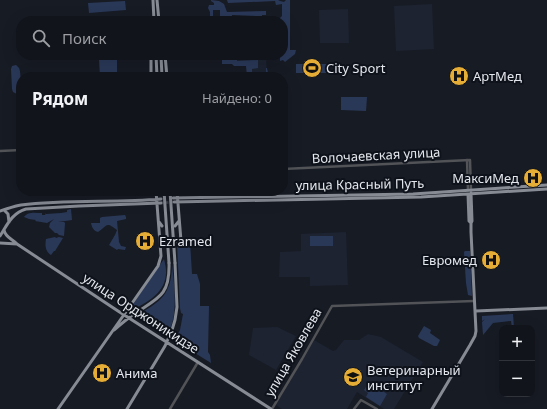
<!DOCTYPE html>
<html lang="ru">
<meta charset="utf-8">
<style>
body{margin:0;font-family:"Noto Sans",sans-serif;background:#1e2128;color:#f1f3f6}
.controls{position:absolute;right:12px;bottom:12px;display:grid;overflow:hidden;border-radius:8px;box-shadow:0 4px 16px #0002}
.controls button{width:36px;height:36px;display:grid;place-items:center;padding:0;border:0;border-bottom:1px solid #30333a;background:#11141b;color:#f1f3f6;font:20px sans-serif}
.list{margin:0;padding:0;list-style:none}
h2{display:flex;justify-content:space-between;align-items:center;height:52px;margin:0;padding:0 16px;font-size:17px}
h2 small{font-size:13px;font-weight:400;color:#9c9ea3}
.icon{flex:none;width:22px;height:22px;fill:none;stroke:currentColor;stroke-width:2;stroke-linecap:round;stroke-linejoin:round}
.map{position:relative;flex:none;width:547px;height:409px;overflow:hidden}
.search{position:absolute;background:#11141b;box-shadow:0 4px 16px #0002;left:16px;top:16px;width:272px;height:44px;display:flex;align-items:center;gap:10px;box-sizing:border-box;padding:0 14px;border-radius:16px;color:#9c9ea3;font-size:15px}
.panel{position:absolute;background:#11141b;box-shadow:0 4px 16px #0002;left:16px;top:72px;width:272px;height:124px;border-radius:16px}
.map>svg:first-child{display:block}
.built{fill:#1d2331}
.green{fill:#2a3858}
.lines{fill:none;stroke-linecap:round;stroke-linejoin:round}
.major-tunnel{stroke:#363a42;stroke-width:3;stroke-dasharray:3 1.5;stroke-linecap:butt}
.minor{stroke:#515357;stroke-width:2.5}
.major{stroke:#868b94;stroke-width:3}
.major-bridge{stroke:#868b94;stroke-width:3}
.labels{text-anchor:middle;stroke-width:4;stroke-linejoin:round;paint-order:stroke}
.poi-label{font-size:13px;fill:#e4e7ed;stroke:#0e121a;text-anchor:start}
.street-label{font-size:13px;fill:#e4e7ed;stroke:#0e121a}
</style>
<div class="map">
<svg width="547" height="409" viewBox="0 0 547 409">
<rect width="100%" height="100%" fill="#171b24"/>
<path class="built" d="M432 4 434 49 396 51 394 6Z
M348 9 349 43H320L319 10Z
M233 55H266L267 76 247 77V65L234 66Z
M346 232 348 285 310 286V277H279L280 252 301 251V234Z
M277 327 296 336 276 370 249 355 253 328Z
M368 334 381 337 423 362 394 409H384L357 392 347 409H282L276 405 314 340 333 351 336 350 344 340H359Z"/>
<path class="green" d="M211 0 219 1 224 4 227 12 266 11V15H262V21H233V16L256 15H232V21H220V10H213V21H210V12L208 8 209 5H214V3L211 1Z
M227 0H278L280 1 284 2 286 0H290V50H296L295 54 285 62 283 60 280 61V55H283V21H280V18L282 16V4L276 5 275 1 228 3Z
M125 1 126 10 89 13 88 3Z
M222 55H237V61L258 60V68L252 69V73L248 74V76L266 75V68H267L268 73H275V77H247L246 66H234L232 64H222Z
M117 59V77H100L99 60Z
M296 64H328V73H296Z
M16 65C17 66 18 67 19 68 21 71 21 89 20 93L17 94 13 92 12 89 11 69 12 66Z
M341 97H367L366 111 341 110Z
M71 209 72 220 58 222H64L65 223 64 236 59 235 57 233H55L49 227 50 223 54 219 47 223V222V223L35 221 36 220 29 219 24 217C28 211 36 213 42 213V215H45L46 213V214L61 213 67 212V210Z
M125 215 126 217V219L117 221 119 242 121 246 126 247 125 250 118 249 117 250 109 245 115 235 117 230C105 221 108 226 98 232 94 231 92 228 91 223H100V218L102 217Z
M310 236H333V246H310Z
M55 237 56 238 59 237 63 238 55 251H54L51 255C45 251 45 245 46 239Z
M190 242 192 274H197L200 284V306H209L208 352 210 355 211 363 182 345 183 344 175 339 180 330 183 314 181 313 180 308 177 243Z
M465 251H470L472 296 468 295 466 283 464 252Z
M164 259C165 263 166 268 166 272 166 293 147 302 131 311L129 310Z
M172 264C174 283 179 318 167 334L137 316C143 311 150 308 156 303 169 294 172 279 172 264Z
M513 314 514 328H512L511 321 493 323 483 335 482 322 485 319 482 321V316Z
M424 326 431 330 430 333 440 340 437 346H434L419 338 418 336Z
M369 382 387 394 380 406 366 397 368 393 364 390Z"/>
<g class="lines">
<path class="major-tunnel" d="M161 203 173 202"/>
<path class="minor" d="M0 151 21 150
M467 160 468 190
M283 169 470 160 471 190
M170 409 198 362
M272 409 302 359 332 306 474 301
M354 409 361 400 377 409"/>
<path class="major" d="M153 0 154 21
M157 0 159 21
M151 55V77
M156 55 157 77
M161 55 162 77
M165 55 167 77
M173 198 413 194 547 185
M174 202 421 197 547 189
M4 210 8 214 9 222
M0 211C7 209 14 206 21 205 67 199 114 203 161 199
M159 222 162 226
M471 223 472 221 471 193
M175 226 179 221
M4 230C5 237 12 239 17 244L118 311 271 409
M0 236C7 225 12 213 26 209L79 206 161 203
M176 242 181 241 177 191
M0 243 17 244
M476 311 547 308
M114 330C121 324 127 319 134 314 158 298 170 296 169 263
M58 409 158 266 161 256 156 191
M127 409 165 346 172 330 175 320 177 307 175 263
M432 409 470 345 475 336 476 331 471 232V223L469 221 468 194"/>
<path class="major-bridge" d="M164 191 169 263
M170 191 175 263"/>
</g>
<defs>
<g id="stadium-disc" transform="scale(1)"><circle r="9.5" fill="#e6ad36" stroke="#0e121a"/><path d="M0-5a6.5 5 0 1 0 0 10a6.5 5 0 1 0 0-10ZM-3.5-1.8h7v3.6h-7Z" fill="#111"/></g>
<g id="hospital-disc" transform="scale(1)"><circle r="9.5" fill="#e6ad36" stroke="#0e121a"/><path d="M-5-5h3v3.5h4V-5h3V5h-3V1.5h-4V5h-3Z" fill="#111"/></g>
<g id="university-disc" transform="scale(1)"><circle r="9.5" fill="#e6ad36" stroke="#0e121a"/><path d="M0-5L7-2L0 1L-7-2ZM-4 1L0 2.5L4 1V4Q0 6-4 4Z" fill="#111"/></g>
</defs>
<g fill-rule="evenodd">
<use href="#stadium-disc" x="312" y="68"/>
<use href="#hospital-disc" x="459" y="76"/>
<use href="#hospital-disc" x="533" y="178"/>
<use href="#hospital-disc" x="145" y="241"/>
<use href="#hospital-disc" x="491" y="260"/>
<use href="#hospital-disc" x="102" y="373"/>
<use href="#university-disc" x="353" y="377"/>
</g>
<g class="labels">
<g class="poi-label">
<text x="326" y="73">City Sport</text>
<text x="473" y="81">АртМед</text>
<text x="519" y="183" text-anchor="end">МаксиМед</text>
<text x="159" y="246">Ezramed</text>
<text x="477" y="265" text-anchor="end">Евромед</text>
<text x="367" y="375">Ветеринарный<tspan x="367" dy="15">институт</tspan></text>
<text x="116" y="378">Анима</text>
</g>
<g class="street-label">
<text transform="translate(376 155) rotate(-3)" y="5">Волочаевская улица</text>
<text transform="translate(360 184) rotate(-1)" y="5">улица Красный Путь</text>
<text transform="translate(141 313) rotate(33)" y="5">улица Орджоникидзе</text>
<text transform="translate(293 352) rotate(-60)" y="5">улица Яковлева</text>
</g>
</g>
</svg>
<div class="controls">
<button>+</button>
<button>−</button>
</div>
<div class="search"><svg class="icon" aria-label="search" viewBox="0 0 24 24"><circle cx="10" cy="10" r="6"/><path d="M15 15l6 6"/></svg>Поиск</div>
<section class="panel">
<h2>Рядом<small>Найдено: 0</small></h2>
<ul class="list">
</ul>
</section>
</div>
